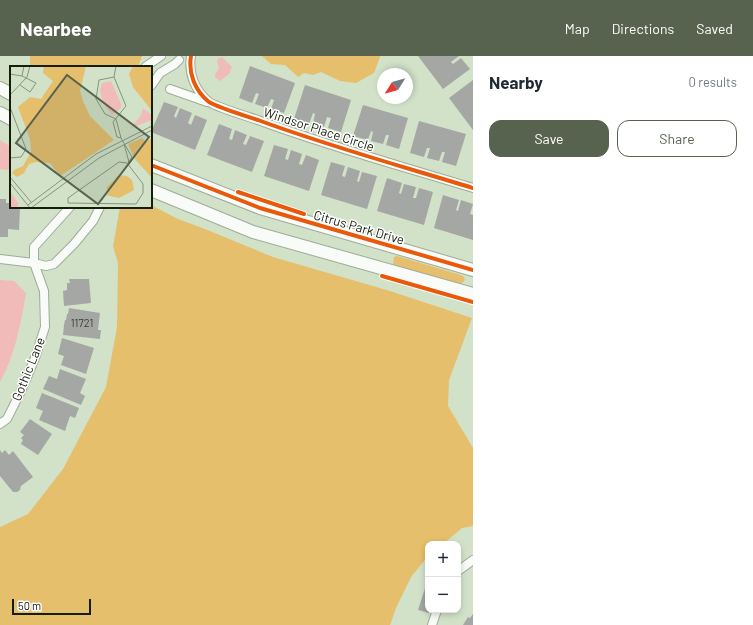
<!DOCTYPE html>
<meta charset="utf-8">
<style>
body{margin:0;font-family:Barlow,sans-serif;background:#f6f6f7;color:#1f2937}
.controls{position:absolute;right:12px;bottom:12px;display:grid;overflow:hidden;border-radius:8px;box-shadow:0 2px 6px #0003}
.controls button{width:36px;height:36px;display:grid;place-items:center;padding:0;border:0;border-bottom:1px solid #e0e1e3;background:#fff;color:#1f2937;font:20px sans-serif}
.compass{position:absolute;left:377px;top:12px;width:36px;height:36px;border-radius:50%;background:#fff;box-shadow:0 2px 6px #0003;rotate:233deg}
.scale{position:absolute;left:12px;bottom:10px;width:79px;box-sizing:border-box;padding-left:4px;border:2px solid #151e0d;border-top:0;font-size:11px;line-height:14px;white-space:nowrap;color:#151e0d;-webkit-text-stroke:3px #fff;paint-order:stroke}
.list{margin:0;padding:0;list-style:none}
h2{display:flex;justify-content:space-between;align-items:center;height:52px;margin:0;padding:0 16px;font-size:17px}
h2 small{font-size:13px;font-weight:400;color:#747a83}
.actions{display:flex;gap:8px;padding:12px 16px}
.actions a{flex:1;padding:9px 0;border:1px solid #57634e;border-radius:12px;text-align:center;font-size:14px;color:#57634e}
.actions .main{background:#57634e;color:#fff}
.map{position:relative;flex:none;width:473px;height:569px;overflow:hidden}
header{display:flex;align-items:center;gap:24px;box-sizing:border-box;height:56px;padding:0 20px;background:#57634e;color:#fff}
header strong{font-size:19px}
nav{display:flex;gap:22px;margin-inline-start:auto;font-size:14px}
main{display:flex}
aside{flex:1;background:#fff}
.map>svg:first-child{display:block}
.green{fill:#e5bf6b}
.water{fill:#f1bbba}
.building{fill:#a4a7a3}
.lines{fill:none;stroke-linecap:round;stroke-linejoin:round}
.street-casing{stroke:#9fab98;stroke-width:10}
.secondary-casing{stroke:#9fab98;stroke-width:14}
.street{stroke:#f8fbf7;stroke-width:8}
.secondary{stroke:#f8fbf7;stroke-width:12}
.cycleway-casing{stroke:#fff;stroke-width:6}
.cycleway{stroke:#e8590c;stroke-width:4}
.labels{text-anchor:middle;stroke-width:3;stroke-linejoin:round;paint-order:stroke}
.number-label{font-size:11px;fill:#394032}
.street-label{font-size:13px;fill:#151e0d;stroke:#fff}
.inset-road{fill:none;stroke:#86947d;stroke-width:1}
.view{fill:#57634e;fill-opacity:0.15;stroke:#57634e;stroke-width:2}
.inset-edge{fill:none;stroke:#151e0d;stroke-width:2}
</style>
<header>
<strong>Nearbee</strong>
<nav><a>Map</a><a>Directions</a><a>Saved</a></nav>
</header>
<main>
<div class="map">
<svg width="473" height="569" viewBox="0 0 473 569">
<rect width="100%" height="100%" fill="#d2e2c8"/>
<path class="green" d="M30 0H142L138 11H30Z
M262 0H380V1L374 17 356 27 340 25 321 16 313 19 304 17 298 21 285 9 271 8Z
M151 149 178 163 205 173 273 201 390 235 472 262 449 324 448 350 473 392V470L462 472 443 488H428V500L411 521 396 552 390 569H0V471L28 458 63 413 106 331 117 271 118 207 113 190 120 151H151Z
M397 200 461 219 464 221 465 224 462 227 460 228 395 210 393 208 394 201Z"/>
<path class="water" d="M222 1 232 11 229 18 220 25 215 21V18L219 13 217 4 219 2Z
M0 84 11 91V113L6 114 0 113Z
M0 224 14 225 26 237C21 267 15 299 0 326Z"/>
<path class="building" d="M418 0H459L451 6 453 8 461 2 470 13 443 33Z
M250 10 295 27 284 57 271 53 274 44 271 43 267 52 255 48 259 38 256 37 252 47 239 42Z
M473 24V74L449 42Z
M305 29 351 44 341 76 328 72 331 62 327 61 324 71 313 67 315 58 313 57 309 68 294 63Z
M164 46 178 51 174 60 176 62 180 52 192 57 188 67 191 69 195 59 207 64 195 94 151 76Z
M363 49 408 62 399 93 386 89 389 79H386L383 88 371 85 373 76 371 75 368 84 353 80Z
M419 65 466 78 456 110 442 106 445 96H442L439 105 427 102 430 92H427L424 101 410 97Z
M219 68 232 73 229 83 232 84 235 74 247 79 243 88 246 89 250 80 264 85 252 116 207 99Z
M274 89 288 93 285 103 288 104 291 94 302 98 299 108 302 109 306 99 319 104 309 135 264 120Z
M331 106 345 110 342 120 345 121 348 111 360 115 357 125 359 126 362 116 377 120 367 153 321 139Z
M387 122 402 127 399 137 401 138 404 128 416 131 413 142H416L419 132 433 136 424 169 377 155Z
M443 139 459 144 456 154 458 155 461 144 473 148 470 158 473 159V184L434 172Z
M0 143H6V147H11V151H20L19 174 8 173V181H0Z
M69 223H89L91 247 64 250 63 235 67 234V227H70Z
M69 252 100 257 98 274H101L100 283 63 279 64 269 65 264H66L67 258H68Z
M62 282 94 292 86 318 61 309 64 300 58 298Z
M60 313 86 323 80 337 85 340 81 349 43 333 49 320 57 323Z
M42 337 79 352 75 362 70 360 65 375 39 364 43 355 36 352Z
M30 363 52 378 38 399 21 388 23 384 21 382 24 379 20 376Z
M0 394 2 397 5 394 9 399 13 395 33 421 21 430 20 434 17 436H13L0 420Z
M428 523V554H430L429 557 418 554Z
M473 558V569H463L468 561 470 562Z"/>
<g class="lines">
<g class="street-casing">
<path id="street" d="M191 0C188 17 195 35 209 46 219 52 246 60 258 64 328 90 401 110 473 132
M145 11 161 0
M151 30 160 17 175 8 179 4
M170 33 207 46
M0 203 34 207 46 210 54 208 74 188 93 165 100 151
M0 368 7 363 22 333 35 302 45 271 44 235 34 207V191L70 151
M458 515 473 504
M432 569 437 554"/>
</g>
<g class="secondary-casing">
<path id="secondary" d="M0 32 11 38
M0 57 11 63
M151 109 260 152 473 214
M151 134 253 176 473 238"/>
</g>
<use href="#street" class="street"/>
<use href="#secondary" class="secondary"/>
<g class="cycleway-casing">
<path id="cycleway" d="M191 0C188 17 195 35 209 46 219 52 246 60 258 64 328 90 401 110 473 132
M151 109 260 152 473 214
M238 136 304 158
M382 220 473 246"/>
</g>
<use href="#cycleway" class="cycleway"/>
</g>
<g class="labels">
<g class="number-label">
<text x="82" y="271">11721</text>
</g>
<g class="street-label">
<text transform="translate(319 73) rotate(18)" y="5">Windsor Place Circle</text>
<text transform="translate(359 171) rotate(16)" y="5">Citrus Park Drive</text>
<text transform="translate(28 313) rotate(-68)" y="5">Gothic Lane</text>
</g>
</g>
<g transform="translate(10 10)">
<rect width="142" height="142" fill="#d2e2c8"/>
<path d="M34 0H76L70 25 73 35 80 50 104 74 50 110 40 97 26 96 19 98 14 107 7 111 2 107 4 104 13 100 21 86 20 73 8 41 20 31 31 33 43 15 33 7ZM123 0H142V45L123 21 119 8ZM142 70V112L124 92 118 78 132 72 135 75 140 74ZM109 109 117 110 122 114 124 124 109 132 96 129 99 126 96 122Z" fill="#e5bf6b"/>
<path d="M101 15 111 38V42L102 49 93 37 90 25 92 17ZM133 42 142 49V54L121 62 131 49ZM0 126 9 138 6 142H0Z" fill="#f1bbba"/>
<path class="inset-road" d="M106 0 104 11 116 40 103 56 107 71 111 72M0 8 12 10 14 0M104 11 89 14 86 33 95 48 106 53M10 19 20 26 26 17 12 10M0 29 17 11 20 0M0 41 16 83 11 91 0 92M106 53 111 72 122 91 118 97M114 78 119 96M109 96 117 97 133 118V127L126 138 58 137V132ZM0 111 21 136M0 117 20 142M18 139 86 88 142 60M21 142 89 92 142 64"/>
<path class="view" d="M57 9 139 71 88 138 6 77Z"/>
<rect width="142" height="142" class="inset-edge"/>
</g>
</svg>
<div class="controls">
<button>+</button>
<button>−</button>
</div>
<svg class="compass" viewBox="-18 -18 36 36"><path d="M0-13l5 13h-10z" fill="#e53935"/><path d="M0 13l5-13h-10z" fill="#747a83"/></svg>
<div class="scale">50 m</div>
</div>
<aside>
<h2>Nearby<small>0 results</small></h2>
<ul class="list">
</ul>
<div class="actions"><a class="main">Save</a><a>Share</a></div>
</aside>
</main>
